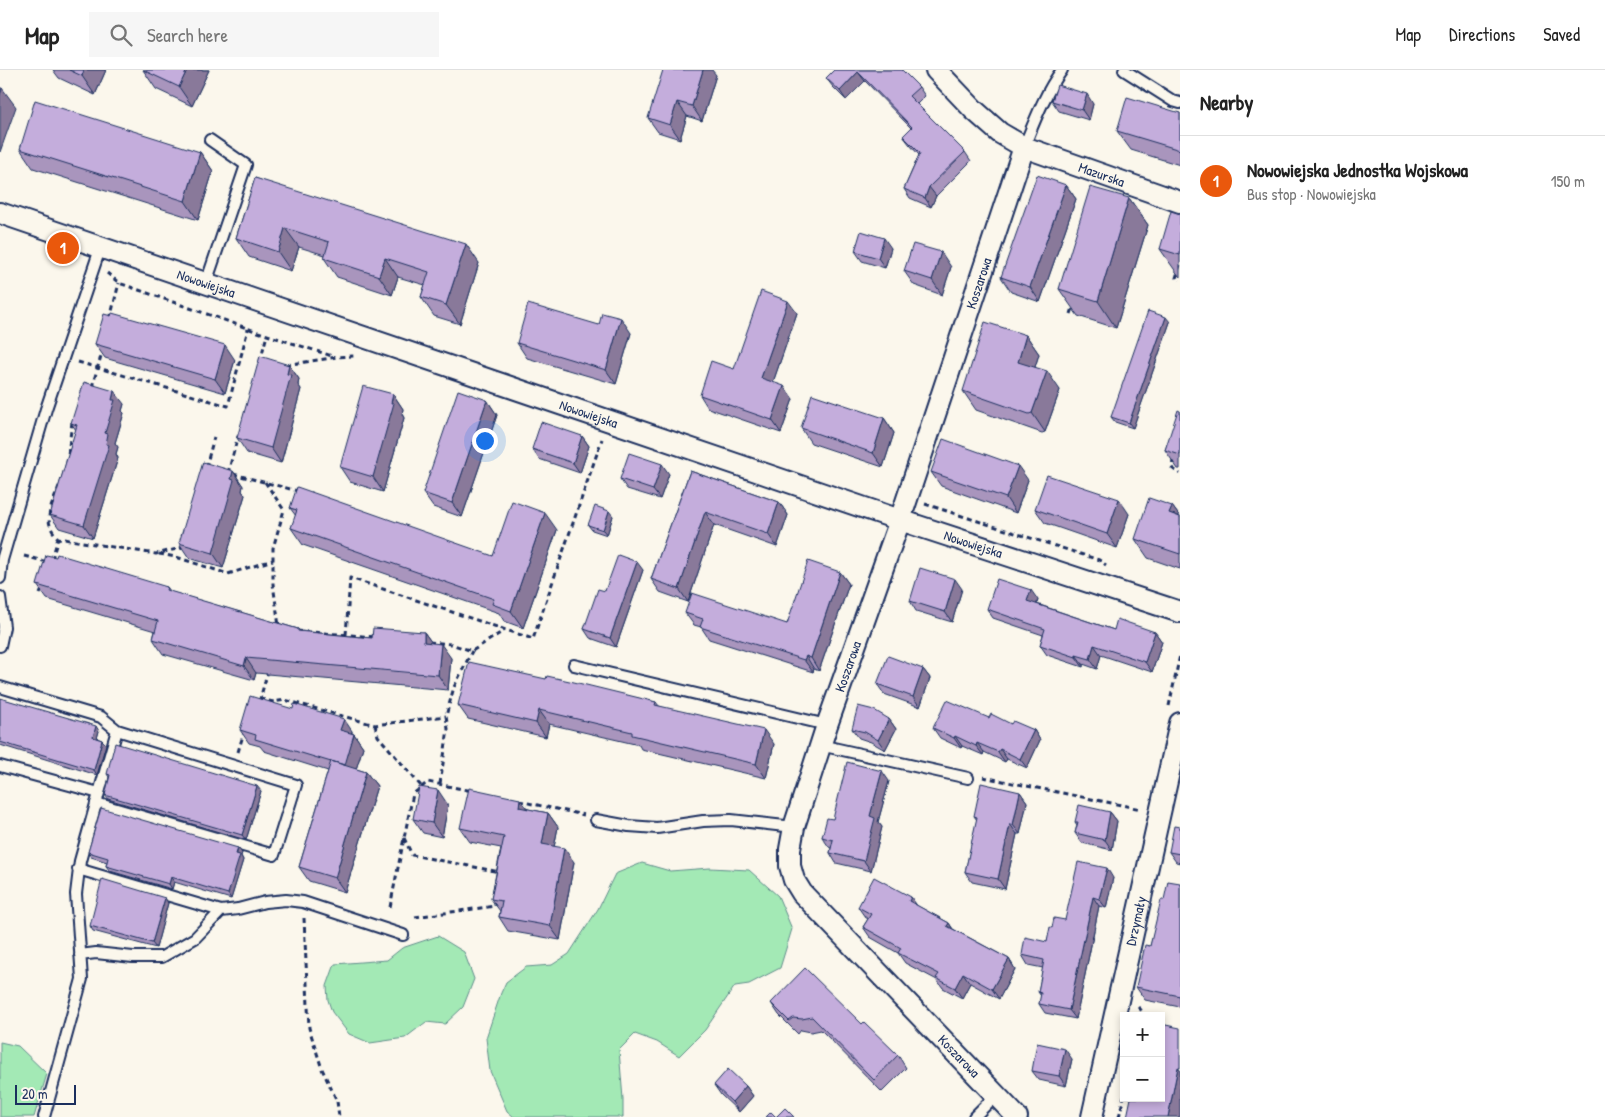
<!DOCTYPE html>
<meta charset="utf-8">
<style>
body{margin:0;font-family:"Patrick Hand",sans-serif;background:#f6f6f6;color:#222}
.controls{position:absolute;right:15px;bottom:15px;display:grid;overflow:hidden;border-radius:0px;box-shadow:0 2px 8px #0003}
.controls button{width:45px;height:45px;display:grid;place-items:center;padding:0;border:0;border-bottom:1px solid #e0e0e0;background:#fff;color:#222;font:25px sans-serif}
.scale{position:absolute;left:15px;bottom:12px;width:61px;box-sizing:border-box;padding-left:5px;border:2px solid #1b2f5e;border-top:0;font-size:14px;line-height:18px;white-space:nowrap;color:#1b2f5e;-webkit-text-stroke:4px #fbf7ec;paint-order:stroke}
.you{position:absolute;left:484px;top:370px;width:18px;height:18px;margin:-12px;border:4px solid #fff;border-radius:50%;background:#1a73e8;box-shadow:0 0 0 8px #1a73e833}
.badge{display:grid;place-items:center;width:32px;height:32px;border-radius:50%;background:#ea580c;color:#fff;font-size:16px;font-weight:700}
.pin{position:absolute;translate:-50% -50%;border:2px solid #fff;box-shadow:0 1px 5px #0006}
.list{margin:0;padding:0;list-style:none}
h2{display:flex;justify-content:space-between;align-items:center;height:65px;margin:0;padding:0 20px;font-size:21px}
h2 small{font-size:16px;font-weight:400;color:#767676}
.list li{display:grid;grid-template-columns:32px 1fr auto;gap:15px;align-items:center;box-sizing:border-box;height:90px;padding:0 20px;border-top:1px solid #e0e0e0}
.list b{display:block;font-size:19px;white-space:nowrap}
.list p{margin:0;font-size:16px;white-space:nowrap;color:#767676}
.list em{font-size:16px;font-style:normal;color:#767676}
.icon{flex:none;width:28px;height:28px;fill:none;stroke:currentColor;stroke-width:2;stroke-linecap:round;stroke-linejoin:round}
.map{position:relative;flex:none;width:1180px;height:1047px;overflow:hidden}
header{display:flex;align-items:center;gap:30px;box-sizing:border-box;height:70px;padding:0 25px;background:#fff;border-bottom:1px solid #e0e0e0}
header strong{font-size:24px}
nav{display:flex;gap:28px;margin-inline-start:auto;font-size:18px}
.search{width:350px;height:45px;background:#f6f6f6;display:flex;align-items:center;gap:12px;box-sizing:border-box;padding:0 18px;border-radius:0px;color:#767676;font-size:19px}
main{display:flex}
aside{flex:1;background:#fff}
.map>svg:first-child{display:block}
.green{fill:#a3e9b5;stroke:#5f8c8a}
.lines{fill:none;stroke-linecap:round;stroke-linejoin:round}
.service-casing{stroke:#1b2f5e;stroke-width:14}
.minor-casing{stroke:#1b2f5e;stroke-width:24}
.path{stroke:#1b2f5e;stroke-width:3;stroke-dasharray:5 4;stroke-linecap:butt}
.service{stroke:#fbf7ec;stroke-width:10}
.minor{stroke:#fbf7ec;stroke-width:20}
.wall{fill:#a995bd;stroke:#1b2f5e}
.shaded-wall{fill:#89799a;stroke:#1b2f5e}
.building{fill:#c4addc;stroke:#1b2f5e}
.labels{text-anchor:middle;stroke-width:4;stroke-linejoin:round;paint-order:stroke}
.street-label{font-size:14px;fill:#1b2f5e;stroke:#fbf7ec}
</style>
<header>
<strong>Map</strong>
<div class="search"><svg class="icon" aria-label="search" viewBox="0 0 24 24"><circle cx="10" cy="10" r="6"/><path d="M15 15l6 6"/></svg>Search here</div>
<nav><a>Map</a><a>Directions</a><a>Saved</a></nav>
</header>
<main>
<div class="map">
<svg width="1180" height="1047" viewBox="0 0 1180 1047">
<rect width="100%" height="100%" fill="#fbf7ec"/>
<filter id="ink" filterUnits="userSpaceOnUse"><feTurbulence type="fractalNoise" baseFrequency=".02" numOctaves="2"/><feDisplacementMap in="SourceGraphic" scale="10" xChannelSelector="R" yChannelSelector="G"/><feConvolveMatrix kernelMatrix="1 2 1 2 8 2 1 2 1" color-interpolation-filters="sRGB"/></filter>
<g filter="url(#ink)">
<path class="green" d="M642 793 670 801 710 798 749 800 778 826 792 859 780 898 749 914 735 916 705 960 679 986 657 972 635 964 619 980 623 1029V1047H514L507 1041 490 1001 486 968 501 923 506 912 526 897 552 895 569 884 598 839 615 804Z
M438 866 464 882 474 909 463 937 445 954 426 952 405 968 370 973 349 964 332 942 328 930 327 916 335 894 387 890 402 878Z
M0 972 18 976 47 1004 34 1047H0Z"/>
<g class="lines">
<g class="service-casing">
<path id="service" d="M1124 0 1173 31 1180 33
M1024 77C1035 50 1045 23 1062 0
M206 213 246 95 210 70
M0 508 2 490 46 339 101 176
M0 527 4 557 0 576
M574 595 827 655
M0 617 101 647 117 660 296 715 274 785 96 733
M820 675 968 708
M0 696 99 723 80 791 76 824 82 909 44 1047
M99 723 117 660
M596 750 629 756 657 758 703 751 731 750 794 757
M78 799 221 841 238 839 265 832 286 830 303 832 403 865
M80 885 96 883 133 887H162L195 868 221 841
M974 1047 996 1025"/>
</g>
<g class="minor-casing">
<g id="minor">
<path id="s1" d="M936 0 974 40 1000 63 1024 77 1180 132"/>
<path id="s2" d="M0 143 900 450 1180 542"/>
<path id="s3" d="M1017 1047 802 823 794 810 790 796V779L794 757 827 655 900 450 1024 77"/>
<path id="s4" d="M1092 1047 1180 653"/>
</g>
</g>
<path class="path" d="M1180 195 1176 208 1180 210
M107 203 119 213 258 262 335 287
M1071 244 1074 235
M110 249 119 213
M260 291 267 265
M78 292 228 336 248 259
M286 295 337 287 354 286
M92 317 103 279
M1173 389 1172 398 1180 404
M67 393 72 352
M206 397 214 367
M228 403 238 366
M233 404 298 421
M265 412 284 440 273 478V514L279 556
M59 416C52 437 41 450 58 468L156 484 181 478 182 475
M925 434 1099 490 1106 495
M159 484 176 487 228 504 273 490
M24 486 47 492
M52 489 58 468
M40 524 43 517
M297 561 376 567
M346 565 350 508 533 569 602 369
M429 572 451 574 472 581 505 560
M260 629 274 632 285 630 375 655 446 646
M258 630 260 629 268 601
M1169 636 1180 585
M375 655 378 666 421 716
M238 682 244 662
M983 707 1141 739
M440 714 448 659 446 646 454 617 472 581
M519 731 584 745
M404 768 412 785 500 802
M390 837 413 724 428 712 472 721
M415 847 495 836V832
M304 848 309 958 322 999 337 1031 339 1047
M1138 937 1142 941 1141 946
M1119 1047 1124 1026"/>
<use href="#service" class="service"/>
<use href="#minor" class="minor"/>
</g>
<path class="wall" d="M53 0H106L95 25 59 8Z
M143 0H209L192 36 156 19Z
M834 0H902L919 17 925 26 917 34 965 82 971 91 936 126 931 137 910 128 904 119 919 85 910 75 903 66 911 58 865 11 846 30 833 17 826 8Z
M716 5 702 51 687 46 680 69 658 62 648 48Z
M1052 31 1093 34 1089 50 1059 41Z
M1180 43V95L1131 80 1117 61Z
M20 79 200 82 213 101 198 150 33 98Z
M255 108 479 193 460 254 434 246 421 227 425 215 398 207 392 225 337 207 324 188 325 185 299 177 291 201 249 187 236 168Z
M1066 115 1076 129 1040 232 1011 222 1001 207Z
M1129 128 1148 155 1116 258 1078 246 1059 219Z
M1180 144V207L1179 206 1160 179Z
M891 178 885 198 862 191 855 181Z
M951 197 942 225 914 215 904 201Z
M797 243 773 312 793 329 781 363 708 338 700 325 734 299Z
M111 246 235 290 225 323 105 288 95 274Z
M1170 252 1133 358 1115 352 1111 347Z
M599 255 631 263 616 314 527 288 517 273Z
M1026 265 1039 284 1035 297 1060 320 1045 362 1042 363 976 340 963 321Z
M289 295 299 309 298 315 301 319 281 393 247 383 237 368Z
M393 324 403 339 402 344 404 348 383 422 350 412 340 397Z
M487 330 497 345 462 447 433 437 423 423Z
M124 334 122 341 124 343 115 373 118 377 116 384 118 388 93 468 59 458 50 445 76 360 71 353Z
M1180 341V399H1178L1165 380Z
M884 348 894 363 883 397 811 373 801 358Z
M582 366 589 376 580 403 539 389 532 379Z
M233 401 243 416 242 421 245 425 223 498 189 488 179 473Z
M690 401 779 432 788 445 777 477 714 455 688 532 660 522 651 509Z
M931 402 1028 410 1016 443 941 416Z
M669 404 660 429 627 419 620 409Z
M1172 436 1180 447V499L1148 488 1135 469Z
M290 438 493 486 557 460 523 558 504 551 499 543 303 475 291 458 296 446Z
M1035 439 1129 444 1117 478 1045 453Z
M613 446 607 465 592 460 588 455Z
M643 500 616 577 590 568 584 559 605 521Z
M840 502 849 514 819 601 814 599 813 602 709 569 701 557 694 555 685 543 787 554Z
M37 515 167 517 171 522 298 559 300 561 372 568 424 562 432 573 451 588 448 620 256 603 254 610 163 584 153 569 155 561 47 529Z
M962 519 952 552 916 541 910 531Z
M1038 530 1037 534 1114 560 1155 562 1162 572 1152 602 1101 585 1097 599 1083 594V597L1047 585 1040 575 1043 565 993 548 987 539Z
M923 599 930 608 920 637 884 624 877 614Z
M546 609 656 632 659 636 774 674 766 708 641 679 639 675 549 654 546 667 468 649 458 635Z
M0 628 99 661 97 668 102 670 106 674 97 705 0 675Z
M989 648 1034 660 1040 670 1027 698 1007 689 1005 692 984 682 983 685 962 676 961 678 940 668 933 658Z
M889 649 896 659 885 680 871 672 859 668 852 659Z
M240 660 352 661V663L354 664 363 677 356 699 366 702 377 716 345 822 309 811 299 797 328 701 264 681 260 676 249 673Z
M107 704 261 721 246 770 108 729 105 725 109 707Z
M889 711 878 752 882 757 871 801 836 793 830 783 831 778 829 777 822 767 833 749Z
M1020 722 1027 732 1020 764H1017L1005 819 972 812 965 802 977 750 974 746Z
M520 729 528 739 548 743 558 757 554 777 574 792 560 870 508 861 499 847 500 841 491 829 501 778 470 772 460 758Z
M448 735 442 767 423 763 413 749Z
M1110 742 1117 751 1112 780 1082 773 1075 763 1077 755 1075 752Z
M1180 757V793L1176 792 1169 782Z
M238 778 242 783 241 786 243 790 231 829 174 812 172 819 110 801 106 796 107 792 91 787 88 782Z
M1113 808 1106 838 1099 836 1076 949 1045 943 1039 934 1041 926 1038 922 1043 898 1028 895 1022 885 1047 872 1052 858 1065 850Z
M1180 813V937L1145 930 1136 917 1150 876 1164 830Z
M165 828 168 833 156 878 93 861 90 856Z
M916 835 949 853 953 859 1009 889 1015 899 999 929 970 913 962 928 943 918 937 910 905 893 898 883 870 867 863 857 868 849 865 847 858 837Z
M771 933 862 954 898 985 906 998 882 1022 821 960 811 962 801 960 798 964 779 945Z
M1072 989 1066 1016 1039 1010 1032 1001Z
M714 1015 746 1016 753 1026 739 1042 721 1025Z"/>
<path class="shaded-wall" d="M84 0H106L95 25 82 6Z
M187 0H209L192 36 179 17Z
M703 0H712L716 5 702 51 692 36Z
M858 2 865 11 846 30 840 21Z
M2 18 16 37 0 82V25Z
M1087 24 1093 34 1089 50 1082 40Z
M677 32 687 46 680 69 670 55Z
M200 82 213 101 198 150 185 131Z
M1066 115 1076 129 1040 232 1030 217Z
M929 117 936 126 931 137 925 128Z
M1129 128 1148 155 1116 258 1098 231Z
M285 158 299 177 291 201 278 182Z
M884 168 891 178 885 198 878 188Z
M466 174 479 193 460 254 446 235Z
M941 182 951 197 942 225 932 210Z
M385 188 398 207 392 225 379 206Z
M788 231 797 243 770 321 761 308Z
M1166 247 1170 252 1133 358 1129 353Z
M621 248 631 263 616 314 606 300Z
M1026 265 1039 284 1031 310 1018 292Z
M225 275 235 290 225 323 215 309Z
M289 295 299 309 298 315 301 319 281 393 271 378Z
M1047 301 1060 320 1045 362 1032 343Z
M784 316 793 329 781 363 772 350Z
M114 321 124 334 122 341 124 343 115 373 118 377 116 384 118 388 93 468 84 455 106 374 105 363Z
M393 324 403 339 402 344 404 348 383 422 373 407Z
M487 330 497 345 462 447 452 433Z
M884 348 894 363 883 397 873 383Z
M582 366 589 376 580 403 573 393Z
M662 394 669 404 660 429 653 420Z
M1018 396 1028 410 1016 443 1006 428Z
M233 401 243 416 242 421 245 425 223 498 213 483Z
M1119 429 1129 444 1117 478 1107 464Z
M779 432 788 445 777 477 768 464Z
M1172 436 1180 447 1169 443Z
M609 441 613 446 607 465 603 460Z
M705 442 714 455 688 532 679 519Z
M545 443 557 460 523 558 511 541Z
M637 492 643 500 616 577 610 568Z
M840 502 849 514 819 601 811 588Z
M955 509 962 519 952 552 945 542Z
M1031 520 1038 530 1034 541 1027 531Z
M424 562 434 576 424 572Z
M1155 562 1162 572 1152 602 1145 592Z
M441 574 451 588 448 620 438 605Z
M1094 575 1101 585 1097 599 1090 589Z
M1076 585 1083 594V597L1076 587Z
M806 586 814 599 813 602 804 590Z
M246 588 256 603 254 610 244 596Z
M923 599 930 608 920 637 913 627Z
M539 640 549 654 546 667 536 653Z
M344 649 352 661 349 672 340 660Z
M889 649 896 659 885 680 878 670Z
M96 656 99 661 96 672 93 667Z
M764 660 774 674 766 708 756 694Z
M1034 660 1040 670 1027 698 1020 689Z
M354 664 363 677 353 709 344 696Z
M955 666 962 676 961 678 954 668Z
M102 670 106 674 97 705 94 700Z
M977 673 984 682 983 685 976 676Z
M1000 679 1007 689 1005 692 998 682Z
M882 701 889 711 878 752 882 757 871 801 864 791 870 746Z
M366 702 377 716 345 822 335 808Z
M257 716 261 721 246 770 242 765Z
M438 720 448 735 442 767 432 753Z
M1020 722 1027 732 1020 764 1013 755Z
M520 729 530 743 519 737Z
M1110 742 1117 751 1112 780 1105 770Z
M548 743 558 757 552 788 542 774Z
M1010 754 1017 764 1005 819 998 809Z
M238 778 242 783 241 786 243 790 231 829 228 824Z
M564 778 574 792 560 870 550 856Z
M1107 798 1113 808 1106 838 1099 829Z
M171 807 174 812 172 819 169 814Z
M911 827 918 837 909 831Z
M1093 827 1099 836 1076 949 1069 940Z
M165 828 168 833 156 878 152 873Z
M949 853 955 863 947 856Z
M1009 889 1015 899 999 929 992 919Z
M963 903 970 913 962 928 955 918Z
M1065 979 1072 989 1066 1016 1059 1006Z
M1178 997 1180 1000V1047H1168Z
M746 1016 753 1026 739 1042 732 1032Z"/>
<path class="building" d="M69 0H84L82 6Z
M143 0H187L179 17Z
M663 0H703L692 36 677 32 670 55 648 48Z
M834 0H902L919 17 909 26 965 82 929 117 925 128 904 119 920 83 903 66 912 57 858 2 840 21 826 8Z
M1057 15 1087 24 1082 40 1052 31Z
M0 18H2L0 25Z
M1127 27 1180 43V80L1117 61Z
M35 30 200 82 185 131 20 79Z
M1037 105 1066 115 1030 217 1001 207Z
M255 108 466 174 446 235 421 227 429 202 385 188 379 206 324 188 329 172 285 158 278 182 236 168Z
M1090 117 1129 128 1098 231 1059 219Z
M1171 141 1180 144V185L1160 179Z
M861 161 884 168 878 188 855 181Z
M913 174 941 182 932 210 904 201Z
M761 221 788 231 761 308 784 316 772 350 700 325 711 291 734 299Z
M528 234 599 255 602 243 621 248 606 300 517 273Z
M1148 241 1166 247 1129 353 1111 347Z
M112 243 225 275 215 309 95 274 104 244 111 246Z
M985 252 1026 265 1018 292 1047 301 1032 343 1029 344 963 321Z
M260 286 289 295 287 304 291 305 271 378 237 368Z
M84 312 114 321 112 330H115L105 363 108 364 106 374 109 375 84 455 50 445 77 355 71 353Z
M363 316 393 324 391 333H394L373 407 340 397Z
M458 320 487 330 452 433 423 423Z
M812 324 884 348 873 383 801 358Z
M1178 340 1180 341V385L1165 380Z
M541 352 582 366 573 393 532 379Z
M943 369 1018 396 1006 428 931 402Z
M629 383 662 394 653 420 620 409Z
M203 392 233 401 231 409 234 410 213 483 179 473Z
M690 401 779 432 768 464 705 442 679 519 651 509Z
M1047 405 1119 429 1107 464 1035 439Z
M297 417 493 486 512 431 545 443 511 541 492 534 494 529 291 458 297 440 290 438Z
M1149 428 1172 436 1169 443 1180 447V484L1135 469Z
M595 436 609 441 603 460 588 455Z
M57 484 167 517 166 520 298 559V561L372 568 373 558 424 562V572L441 574 438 605 246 588 244 596 153 569 158 551 37 515 46 485 56 487Z
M618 485 637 492 610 568 584 559 598 519 605 521Z
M808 491 840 502 811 588 806 586 804 590 700 557 703 549 685 543 692 523 787 554Z
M920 498 955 509 945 542 910 531Z
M997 509 1031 520 1027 531 1114 560 1117 549 1155 562 1145 592 1094 575 1090 589 1076 585V587L1040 575 1045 559 987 539Z
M888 586 923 599 913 627 877 614Z
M469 592 546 609 547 606 574 612 656 632 655 635 764 660 756 694 632 665V662L539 640 536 653 458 635Z
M250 626 293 639 294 634 344 649 340 660 354 664 345 695 331 691V692L255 669 256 665 240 660Z
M0 628 96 656 93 667 102 670 94 700 0 672Z
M947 630 989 648 991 644 1011 654 1013 651 1034 660 1020 689 1000 679 998 682 977 673 976 676 955 666 954 668 933 658Z
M858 636 874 640 889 649 878 670 865 662 852 659Z
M115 673 257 716 242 765 105 725 110 705 107 704Z
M331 691 366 702 335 808 299 797Z
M847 692 882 701 870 746 875 748 864 791 830 783 833 770 822 767 827 748 833 749Z
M981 713 1020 722 1013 755 1010 754 998 809 965 802 977 747 974 746Z
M419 717 438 720 432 753 413 749Z
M469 718 520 729 519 737 548 743 542 774 564 778 550 856 499 847 502 831 491 829 504 767 460 758Z
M1079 735 1110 742 1105 770 1075 763 1078 752H1075Z
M101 738 238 778 236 784 240 785 228 824 171 807 169 814 106 796 108 788 88 782Z
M1174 756 1180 757V784L1169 782Z
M1078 792 1107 798 1099 829 1093 827 1069 940 1039 934 1041 923 1038 922 1044 890 1022 885 1025 867 1047 872 1050 857 1052 858 1054 848 1065 850Z
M874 807 911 827 909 831 949 853 947 856 1009 889 992 919 963 903 955 918 936 908 939 904 898 883 901 878 863 857 871 844 858 837Z
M102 809 165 828 152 873 90 856Z
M1168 811 1180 813V926L1136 917 1145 875 1150 876 1161 830H1164Z
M805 898 862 954 864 952 898 985 874 1010 812 947 802 949 793 948 789 951 771 933Z
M1161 954 1180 958V998L1178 997 1168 1047H1127L1131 1028H1161Z
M1037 973 1065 979 1059 1006 1032 1001Z
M728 999 746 1016 732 1032 714 1015Z
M785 1038 794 1047H776Z
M771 1042 776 1047H766Z"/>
</g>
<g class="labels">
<g class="street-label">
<text dy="5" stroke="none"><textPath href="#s1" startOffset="200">Mazurska</textPath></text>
<text dy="5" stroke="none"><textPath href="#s2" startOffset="218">Nowowiejska</textPath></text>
<text dy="5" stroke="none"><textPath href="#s3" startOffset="954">Koszarowa</textPath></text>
<text dy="5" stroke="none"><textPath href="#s2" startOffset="622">Nowowiejska</textPath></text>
<text dy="5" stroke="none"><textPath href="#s2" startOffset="1028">Nowowiejska</textPath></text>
<text dy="5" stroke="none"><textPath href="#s3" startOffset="549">Koszarowa</textPath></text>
<text dy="5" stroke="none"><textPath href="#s4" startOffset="201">Drzymały</textPath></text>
<text transform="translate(959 986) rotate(46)" y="5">Koszarowa</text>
</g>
</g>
</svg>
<div class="controls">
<button>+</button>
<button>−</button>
</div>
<div class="scale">20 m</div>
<div class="you"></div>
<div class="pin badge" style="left:63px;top:178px">1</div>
</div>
<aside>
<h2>Nearby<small></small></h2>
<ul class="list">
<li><span class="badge">1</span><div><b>Nowowiejska Jednostka Wojskowa</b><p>Bus stop · Nowowiejska</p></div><em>150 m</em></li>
</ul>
</aside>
</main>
